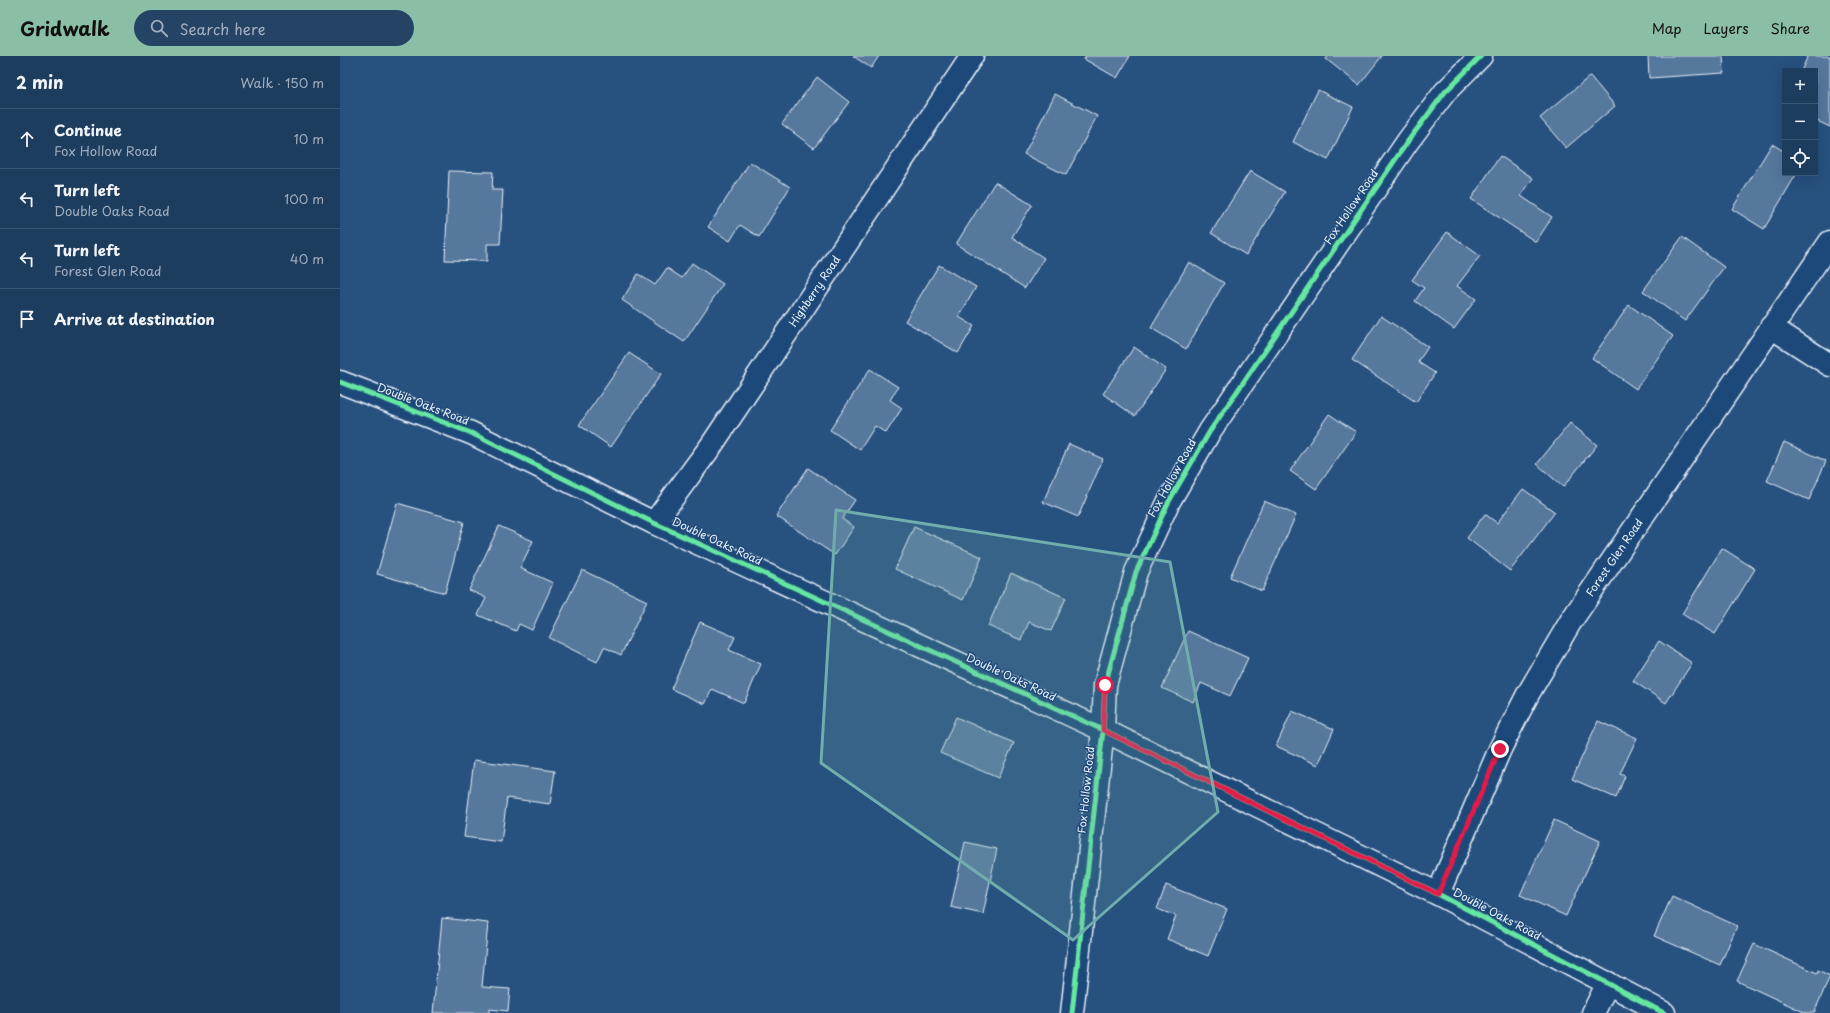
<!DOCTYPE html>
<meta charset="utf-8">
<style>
body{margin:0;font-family:"Playpen Sans",sans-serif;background:#254465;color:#f1f3f6}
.controls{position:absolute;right:12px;top:12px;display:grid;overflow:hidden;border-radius:0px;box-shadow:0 4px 16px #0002}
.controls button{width:36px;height:36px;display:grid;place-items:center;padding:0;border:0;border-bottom:1px solid #3b5674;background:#1d3d5f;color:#f1f3f6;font:20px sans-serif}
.stop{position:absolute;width:12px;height:12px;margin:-9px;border:3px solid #e11d48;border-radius:50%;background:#fff}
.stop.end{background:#e11d48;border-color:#fff;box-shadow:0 1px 4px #0008}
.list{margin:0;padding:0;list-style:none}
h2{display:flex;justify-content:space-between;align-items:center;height:52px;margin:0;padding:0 16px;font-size:17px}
h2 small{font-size:13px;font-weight:400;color:#a0aebd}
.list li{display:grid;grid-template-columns:26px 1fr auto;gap:12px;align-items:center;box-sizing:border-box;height:60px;padding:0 16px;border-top:1px solid #3b5674}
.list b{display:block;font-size:15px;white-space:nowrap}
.list p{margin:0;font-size:13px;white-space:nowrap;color:#a0aebd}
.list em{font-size:13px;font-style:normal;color:#a0aebd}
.icon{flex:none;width:22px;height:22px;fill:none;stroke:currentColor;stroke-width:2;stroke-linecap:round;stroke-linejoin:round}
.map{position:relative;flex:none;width:1490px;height:957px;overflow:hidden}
header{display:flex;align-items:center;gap:24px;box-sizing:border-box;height:56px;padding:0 20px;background:#8abfa5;color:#111}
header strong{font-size:19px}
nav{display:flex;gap:22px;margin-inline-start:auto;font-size:14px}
.search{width:280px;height:36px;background:#254465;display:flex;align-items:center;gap:10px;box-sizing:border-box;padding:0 14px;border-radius:22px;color:#a0aebd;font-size:15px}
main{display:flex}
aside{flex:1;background:#1d3d5f}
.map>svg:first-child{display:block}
.building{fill:#57789d;stroke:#e8f1f8}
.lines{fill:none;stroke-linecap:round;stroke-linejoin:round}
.minor-casing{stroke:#e8f1f8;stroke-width:25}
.minor{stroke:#1f4a7a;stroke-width:22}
.cycleway-casing{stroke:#1f4a7a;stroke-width:8}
.cycleway{stroke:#66e7a1;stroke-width:5}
.route{stroke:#e11d48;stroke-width:5}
.marked{fill:#71adac;fill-opacity:0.2;stroke:#71adac;stroke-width:3;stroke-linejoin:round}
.labels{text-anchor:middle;stroke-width:3;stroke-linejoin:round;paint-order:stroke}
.street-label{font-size:11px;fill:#e8f1f8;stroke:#1f4a7a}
</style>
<header>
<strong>Gridwalk</strong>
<div class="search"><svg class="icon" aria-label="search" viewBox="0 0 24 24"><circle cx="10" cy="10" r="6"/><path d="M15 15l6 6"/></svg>Search here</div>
<nav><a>Map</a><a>Layers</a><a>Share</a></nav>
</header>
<main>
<aside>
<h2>2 min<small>Walk · 150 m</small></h2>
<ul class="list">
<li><svg class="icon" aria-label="ahead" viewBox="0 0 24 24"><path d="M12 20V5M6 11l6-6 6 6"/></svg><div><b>Continue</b><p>Fox Hollow Road</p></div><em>10 m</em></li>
<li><svg class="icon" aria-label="left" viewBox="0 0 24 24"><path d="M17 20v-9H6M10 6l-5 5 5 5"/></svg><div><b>Turn left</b><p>Double Oaks Road</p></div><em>100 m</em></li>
<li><svg class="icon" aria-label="left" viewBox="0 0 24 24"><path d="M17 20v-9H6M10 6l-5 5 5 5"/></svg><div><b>Turn left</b><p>Forest Glen Road</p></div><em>40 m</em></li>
<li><svg class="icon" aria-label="arrive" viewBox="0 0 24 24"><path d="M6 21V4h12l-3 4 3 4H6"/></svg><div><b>Arrive at destination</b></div></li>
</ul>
</aside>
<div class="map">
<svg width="1490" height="957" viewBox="0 0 1490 957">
<rect width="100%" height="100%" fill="#27517f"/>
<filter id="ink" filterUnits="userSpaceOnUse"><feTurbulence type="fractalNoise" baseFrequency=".025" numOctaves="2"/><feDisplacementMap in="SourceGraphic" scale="8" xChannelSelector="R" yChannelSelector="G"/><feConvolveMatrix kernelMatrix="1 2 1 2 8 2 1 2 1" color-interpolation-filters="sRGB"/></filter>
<g filter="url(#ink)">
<path class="building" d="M513 0H539L531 12Z
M746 0H790L777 22 744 3Z
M988 0H1042L1019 29 986 3Z
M1308 0H1383L1384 17 1309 22Z
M1468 0H1490V71L1475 64V15H1461Z
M1250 20 1275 50 1226 92 1200 62Z
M477 21 509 46 474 92 442 68Z
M978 34 1013 51 988 104 953 86Z
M715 38 757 60 726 119 684 98Z
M1432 88 1445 96V117H1457L1424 173 1392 153Z
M1160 100 1193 122 1181 140 1212 161 1196 186 1131 143Z
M410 106 450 131 419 181 400 169 390 185 368 171Z
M109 115 153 116 152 134H163L160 188H147V205L105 204Z
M910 115 945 136 906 199 871 177Z
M655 126 692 149 672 181 704 202 685 232 616 188Z
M1107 176 1140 200 1117 230 1136 243 1114 273 1075 245 1084 232 1072 224Z
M1342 181 1384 211 1345 265 1303 235Z
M849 206 884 227 846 293 811 272Z
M352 207 383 228 344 286 282 244 298 218 315 229 327 212 342 222Z
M599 209 636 231 619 261 634 270 618 297 565 265Z
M1289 249 1333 280 1296 333 1252 302Z
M1041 260 1088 291 1078 306 1095 317 1076 346 1012 304Z
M794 291 826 313 795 360 763 338Z
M289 297 321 318 271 391 239 369Z
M530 313 558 331 550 344 562 352 546 377 535 370 520 394 490 374Z
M989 358 1016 376 976 433 950 415Z
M1230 367 1257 389 1223 431 1197 408Z
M1444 386 1486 405 1469 444 1427 425Z
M729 388 763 403 738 461 703 446Z
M468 412 515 444 502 463 514 471 495 499 436 460Z
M1183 433 1215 456 1170 515 1127 482 1145 458 1157 467Z
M924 445 956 459 922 535 890 521Z
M57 447 124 466 105 537 37 518Z
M159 470 193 485 180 512 213 527 192 574 179 568 176 575 138 559 146 542 129 534Z
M574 471 642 501 623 544 555 513Z
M1382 492 1415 513 1375 578 1342 558Z
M242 514 307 545 281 599 264 591 257 606 209 582Z
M671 517 726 542 711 575 689 566 681 584 648 570Z
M360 566 395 581 389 594 421 608 404 647 372 633 365 648 331 633Z
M848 575 908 602 890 640 861 627 853 646 822 632Z
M1319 585 1352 607 1326 647 1293 625Z
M952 655 994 673 978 709 936 690Z
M616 661 674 687 658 722 600 697Z
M1258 665 1297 682 1280 718 1285 720 1276 742 1232 723Z
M134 704 215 715 210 748 167 742 161 786 124 781Z
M1214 764 1260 785 1226 860 1180 839Z
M625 786 657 793 643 858 611 851Z
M826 829 887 853 868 900 827 883 836 860 817 853Z
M1332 840 1397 870 1380 909 1314 880Z
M102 862 148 867 142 931 170 933 168 955 149 953V957H93Z
M1414 888 1477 917 1478 914 1490 920 1474 957H1466L1397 925Z"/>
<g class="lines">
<g class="minor-casing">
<g id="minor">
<path d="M1431 271 1490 309"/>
<path d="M0 326 131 377 314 467 763 674 1098 838 1324 957"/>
<path id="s1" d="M314 467 371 390 632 0"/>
<path id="s2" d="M1098 838 1160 693 1188 638 1231 565 1490 186"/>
<path d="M732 957 763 674 765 629 796 516 828 447 870 375 1068 85 1105 36 1141 0"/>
<path d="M1253 957 1268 927"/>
</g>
</g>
<use href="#minor" class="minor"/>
<g class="cycleway-casing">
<path id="cycleway" d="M0 326 131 377 314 467 763 674 1098 838 1324 957
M732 957 763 674 765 629 796 516 828 447 870 375 1068 85 1105 36 1141 0"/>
</g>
<use href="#cycleway" class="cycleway"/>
</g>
</g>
<g class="lines" filter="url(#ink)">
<path class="route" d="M765 629 763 674 1098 838 1160 693"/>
</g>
<path class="marked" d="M496 454 830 506 878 756 733 884 481 707Z"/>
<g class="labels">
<g class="street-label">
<text transform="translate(1011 151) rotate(-56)" y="4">Fox Hollow Road</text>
<text dy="4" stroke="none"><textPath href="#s1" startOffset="282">Highberry Road</textPath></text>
<text transform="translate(83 348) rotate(21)" y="4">Double Oaks Road</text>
<text transform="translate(832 422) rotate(-61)" y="4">Fox Hollow Road</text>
<text transform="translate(377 485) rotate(25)" y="4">Double Oaks Road</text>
<text dy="4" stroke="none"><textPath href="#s2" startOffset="381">Forest Glen Road</textPath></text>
<text transform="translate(671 621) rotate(25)" y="4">Double Oaks Road</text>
<text transform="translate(746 734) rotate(-84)" y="4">Fox Hollow Road</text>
<text transform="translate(1157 858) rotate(28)" y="4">Double Oaks Road</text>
</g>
</g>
</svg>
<div class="controls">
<button>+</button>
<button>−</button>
<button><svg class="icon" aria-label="locate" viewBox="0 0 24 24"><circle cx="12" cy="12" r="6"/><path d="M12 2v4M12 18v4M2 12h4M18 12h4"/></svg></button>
</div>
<div class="stop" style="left:765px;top:629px"></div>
<div class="stop end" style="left:1160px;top:693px"></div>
</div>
</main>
